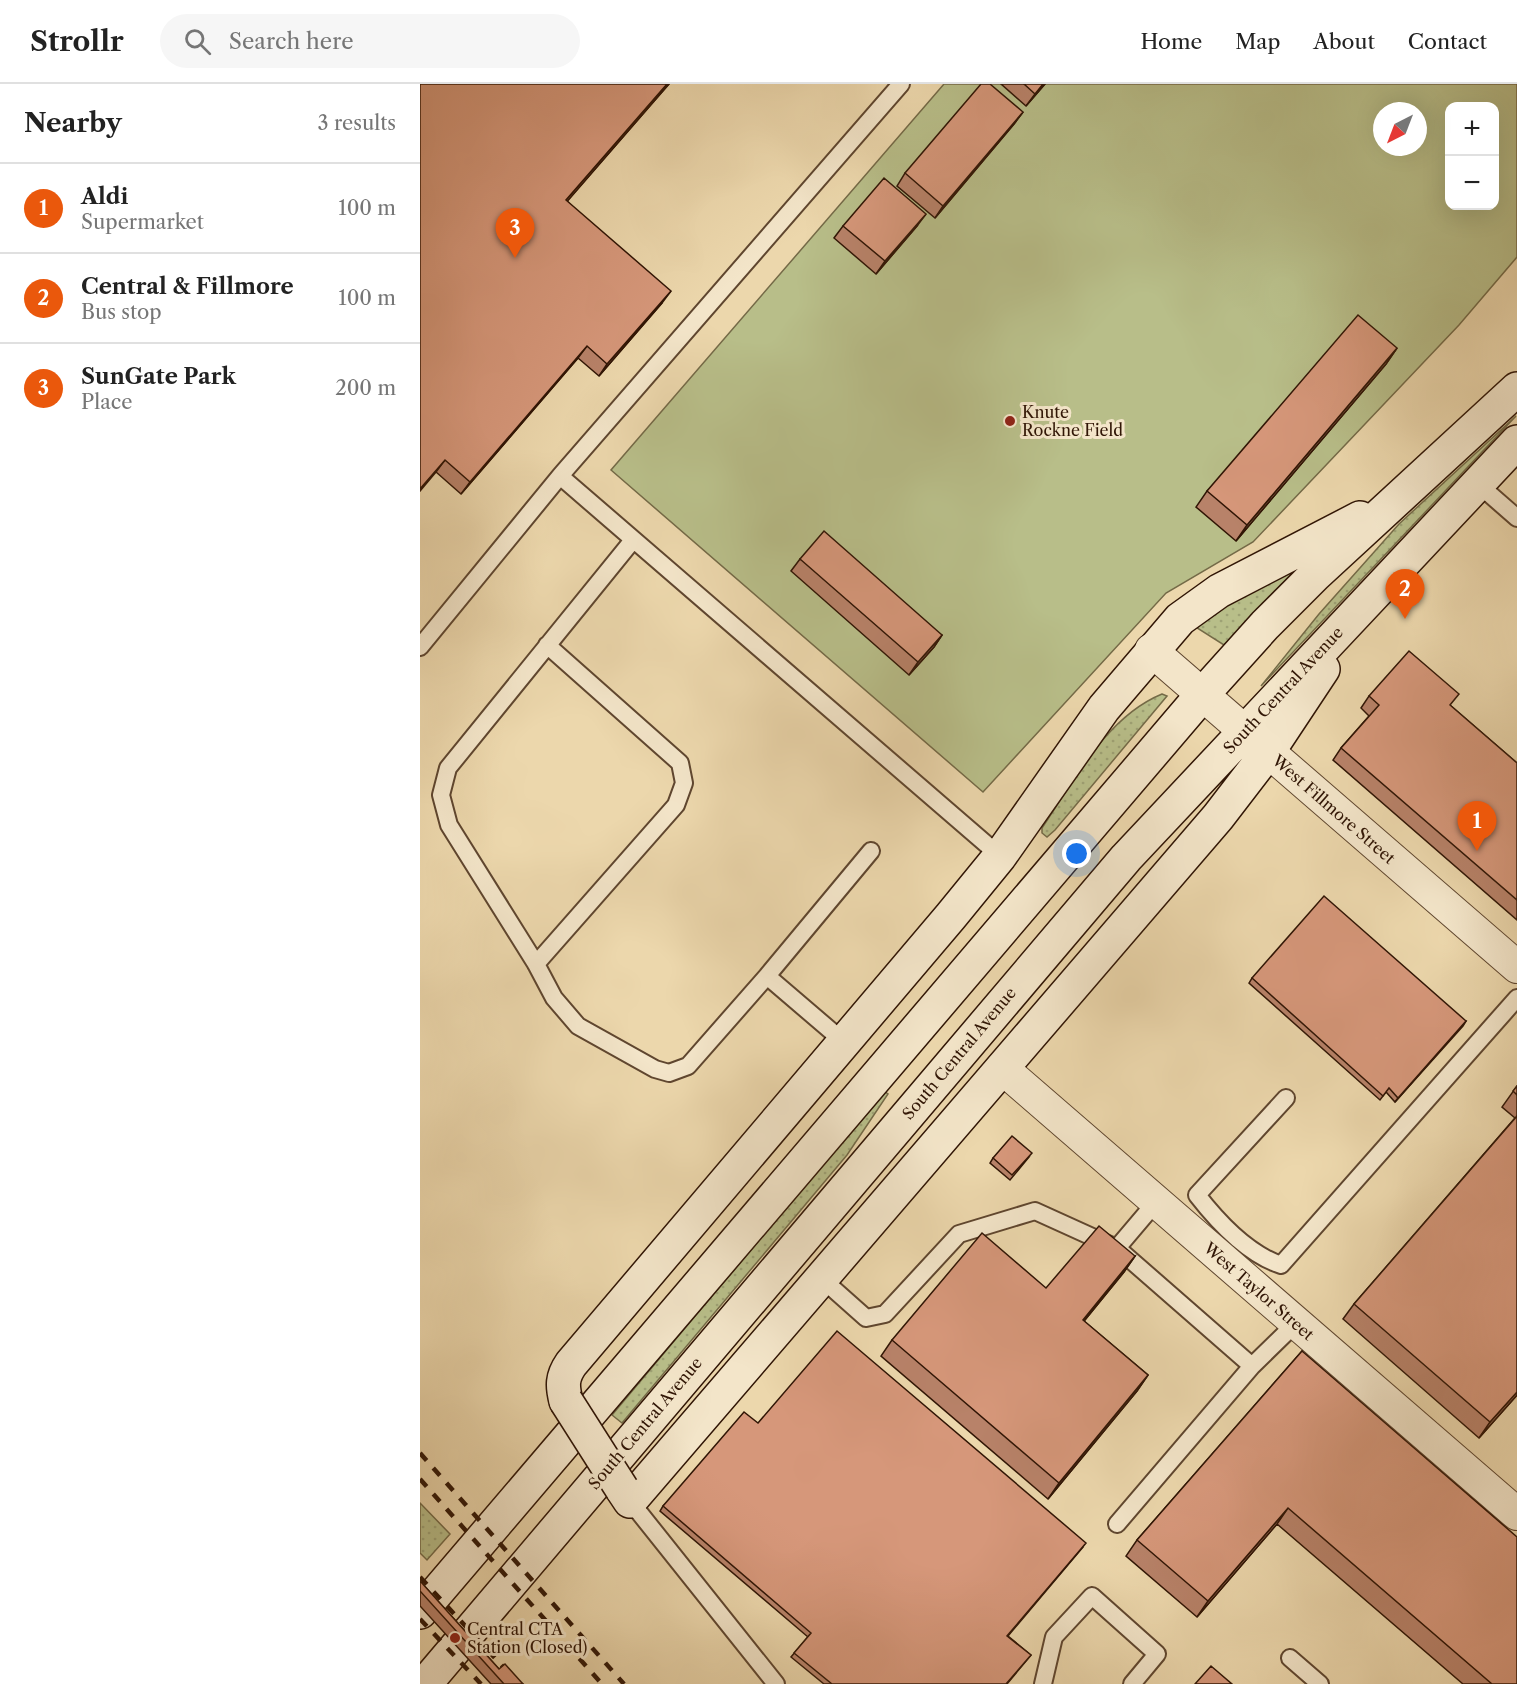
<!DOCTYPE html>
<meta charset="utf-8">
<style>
body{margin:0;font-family:"Libre Caslon Text",serif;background:#f6f6f6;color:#222}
.controls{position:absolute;right:18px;top:18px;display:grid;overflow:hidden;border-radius:12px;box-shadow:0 6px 24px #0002}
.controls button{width:54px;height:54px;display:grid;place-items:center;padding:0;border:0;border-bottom:2px solid #e0e0e0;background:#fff;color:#222;font:30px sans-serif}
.compass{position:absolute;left:953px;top:18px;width:54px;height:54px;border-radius:50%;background:#fff;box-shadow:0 6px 24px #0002;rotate:222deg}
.you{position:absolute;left:657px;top:770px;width:21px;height:21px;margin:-15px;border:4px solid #fff;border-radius:50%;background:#1a73e8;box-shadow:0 0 0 9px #1a73e833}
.badge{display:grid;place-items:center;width:39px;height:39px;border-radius:50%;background:#ea580c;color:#fff;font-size:20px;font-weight:700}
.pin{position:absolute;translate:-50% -50px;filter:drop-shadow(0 2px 3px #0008)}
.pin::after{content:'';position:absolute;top:32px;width:21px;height:18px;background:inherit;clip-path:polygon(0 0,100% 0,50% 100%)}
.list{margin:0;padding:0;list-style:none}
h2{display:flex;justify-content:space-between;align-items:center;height:78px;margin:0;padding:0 24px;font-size:26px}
h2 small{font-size:20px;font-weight:400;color:#767676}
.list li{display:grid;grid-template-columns:39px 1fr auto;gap:18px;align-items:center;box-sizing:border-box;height:90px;padding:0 24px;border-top:2px solid #e0e0e0}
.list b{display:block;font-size:22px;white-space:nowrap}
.list p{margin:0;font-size:20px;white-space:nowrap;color:#767676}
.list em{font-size:20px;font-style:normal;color:#767676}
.icon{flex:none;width:33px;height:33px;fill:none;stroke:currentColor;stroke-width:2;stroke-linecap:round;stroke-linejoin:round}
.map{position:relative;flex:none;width:1097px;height:1600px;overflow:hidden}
header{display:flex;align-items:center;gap:36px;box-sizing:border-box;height:84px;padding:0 30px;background:#fff;border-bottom:2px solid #e0e0e0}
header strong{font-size:28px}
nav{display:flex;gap:33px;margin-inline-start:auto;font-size:21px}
.search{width:420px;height:54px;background:#f6f6f6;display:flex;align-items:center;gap:15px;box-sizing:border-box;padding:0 21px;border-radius:33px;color:#767676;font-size:22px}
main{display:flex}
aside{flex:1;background:#fff}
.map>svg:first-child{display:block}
.grass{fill:url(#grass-dots);stroke:#746a47;stroke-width:1.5}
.garden{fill:#b8be89;stroke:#746a47;stroke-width:1.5;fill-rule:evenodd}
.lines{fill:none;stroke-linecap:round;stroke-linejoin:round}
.service-casing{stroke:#5f462f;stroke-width:20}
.minor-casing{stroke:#5f462f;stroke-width:34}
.secondary-casing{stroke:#301505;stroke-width:36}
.service{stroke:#f3e5c9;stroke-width:16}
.minor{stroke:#f3e5c9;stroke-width:32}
.secondary{stroke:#f3e5c9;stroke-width:33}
.rail{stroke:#301505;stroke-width:4.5;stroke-dasharray:10 10;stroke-linecap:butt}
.secondary-bridge-casing{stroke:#301505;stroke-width:36;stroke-linecap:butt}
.secondary-bridge{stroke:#f3e5c9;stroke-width:33}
.wall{fill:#b88269;stroke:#301505;stroke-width:1.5}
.shaded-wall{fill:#966a55;stroke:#301505;stroke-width:1.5}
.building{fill:#d6977a;stroke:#301505;stroke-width:1.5}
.poi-dot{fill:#8f2418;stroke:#f3e5c9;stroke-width:2}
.labels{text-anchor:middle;stroke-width:6;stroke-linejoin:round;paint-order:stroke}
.poi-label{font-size:16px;fill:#301505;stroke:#f3e5c9;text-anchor:start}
.street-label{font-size:16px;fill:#301505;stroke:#f3e5c9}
</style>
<header>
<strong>Strollr</strong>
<div class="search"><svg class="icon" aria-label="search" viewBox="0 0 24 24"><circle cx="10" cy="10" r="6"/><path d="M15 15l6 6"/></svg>Search here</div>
<nav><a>Home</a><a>Map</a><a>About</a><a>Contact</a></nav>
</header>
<main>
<aside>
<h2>Nearby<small>3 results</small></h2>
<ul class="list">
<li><span class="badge">1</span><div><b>Aldi</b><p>Supermarket</p></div><em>100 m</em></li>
<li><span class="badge">2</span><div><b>Central &amp; Fillmore</b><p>Bus stop</p></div><em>100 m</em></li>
<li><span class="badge">3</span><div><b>SunGate Park</b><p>Place</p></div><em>200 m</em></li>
</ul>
</aside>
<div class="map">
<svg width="1097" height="1600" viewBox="0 0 1097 1600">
<defs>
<pattern id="grass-dots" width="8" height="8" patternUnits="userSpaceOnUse" patternTransform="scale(1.5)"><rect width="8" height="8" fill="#b8be89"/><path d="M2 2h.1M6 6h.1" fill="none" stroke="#9ea275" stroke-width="1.8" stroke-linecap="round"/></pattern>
</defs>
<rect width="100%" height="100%" fill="#ecd7ac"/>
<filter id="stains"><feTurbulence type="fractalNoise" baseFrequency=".00333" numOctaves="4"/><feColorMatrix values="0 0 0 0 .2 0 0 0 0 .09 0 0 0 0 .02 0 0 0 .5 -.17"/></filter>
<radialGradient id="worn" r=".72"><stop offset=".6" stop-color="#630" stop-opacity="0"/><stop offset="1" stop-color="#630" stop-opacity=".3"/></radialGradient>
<path class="grass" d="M1096 332 842 601 841 602 899 530 979 440Z
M880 481 804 561 774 542 801 522Z
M742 610 747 612 635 746 627 753 622 749V744C654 697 686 633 742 610Z
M464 1007 468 1010 427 1071 202 1339 192 1331Z
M0 1419 30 1450 7 1476 0 1469Z"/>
<path class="garden" d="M524 0H1097V173L1039 241 833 458 746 509 563 708 191 386ZM1030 22H1074V122H1030ZM962 27H998V63H962Z"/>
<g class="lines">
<g class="service-casing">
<path id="service" d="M140 392 580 772
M1057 399 1097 434
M213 456 28 684 21 711 29 741 116 880 134 914 158 942 235 985 249 989 268 982 347 892 451 767
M0 563 140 392 481 0
M116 880 256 721 264 699 260 679 127 561
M347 892 424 958
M866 1014 777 1111C798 1138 828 1170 861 1181L1097 914
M401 1194 446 1234 465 1230 539 1150 615 1127 690 1161
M832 1282 876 1239
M210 1417 356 1600
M697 1440 832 1282 697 1164 736 1118
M870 1574 900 1600
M623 1600 634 1553 672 1512 737 1570 712 1600"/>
</g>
<g class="minor-casing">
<path id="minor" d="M731 566 1097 883
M582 984 1097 1430"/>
</g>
<g class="secondary-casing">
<path id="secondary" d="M146 1317C142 1302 142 1293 151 1280L531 832 580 772 684 624 760 535 799 507 940 434
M202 1405 210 1417 798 733 848 668 903 585
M0 1528 782 611 845 541 895 491 1097 305
M5 1600 706 774 1097 358"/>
</g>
<use href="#service" class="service"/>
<use href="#minor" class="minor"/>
<use href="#secondary" class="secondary"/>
<path class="rail" d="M0 1369 204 1600
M0 1395 182 1600
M0 1493 99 1600
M0 1535 61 1600"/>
<g class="secondary-bridge-casing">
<path id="secondary-bridge" d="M146 1317 202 1405"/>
</g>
<use href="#secondary-bridge" class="secondary-bridge"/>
</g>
<path class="wall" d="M0 0H249L147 117 242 219 179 292 158 274 41 410 16 388Z
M581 0H625L606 22Z
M603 28 594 40 515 134 477 102 485 89Z
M423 142H497L456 190 414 154Z
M977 264 966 280 816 457 776 423 787 407Z
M380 475 522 551 514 563 489 591 371 487Z
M949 612 1031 622 1097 679V836L913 676 921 664 949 632 941 624Z
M832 894 1046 937 975 1018 966 1008 960 1016 829 899Z
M1097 1002V1311L1059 1354 923 1235 934 1220 1095 1034 1082 1023Z
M609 1073 590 1096 570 1079 573 1074Z
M715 1172 704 1188 664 1237 728 1291 717 1307 628 1415 461 1272 472 1256 626 1204Z
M882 1267 1097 1600H1043L857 1440 777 1533 706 1472 717 1456Z
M338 1339 663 1463 588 1552 611 1571 587 1600H404L371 1573 388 1553 240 1427 243 1422Z
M0 1497 79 1585 103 1600H71L0 1522Z"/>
<path class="shaded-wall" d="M247 0H249L138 128 146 116Z
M623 0H625L606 22 615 10Z
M603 28 594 40 515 134 523 122Z
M506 130 497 142 456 190 465 177Z
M251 207 242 219 179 292 187 280Z
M167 262 158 274 41 410 50 398Z
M977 264 966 280 816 457 827 441Z
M25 376 16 388 0 407V405Z
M522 551 514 563 489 591 498 578Z
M1046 937 1043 942 975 1018 978 1014Z
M715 1172 704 1188 652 1252 663 1236Z
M728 1291 717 1307 628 1415 639 1399Z
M1097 1308V1311L1059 1354 1070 1338Z
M868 1424 857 1440 777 1533 788 1517Z"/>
<path class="building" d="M0 0H247L146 116 251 207 187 280 167 262 50 398 25 376 0 405Z
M561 0H570L603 28 523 122 485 89Z
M604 0H623L615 10Z
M464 94 506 130 465 177 423 142Z
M938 231 977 264 827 441 787 407Z
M404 447 522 551 498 578 380 475Z
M989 567 1039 610 1030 621 1097 679V816L921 664 959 621 949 612Z
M904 812 1046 937 978 1014 969 1004 963 1012 832 894Z
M1097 1002V1011L1093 1007Z
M1097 1032V1308L1070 1338 934 1220Z
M592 1052 612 1069 592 1091 573 1074Z
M679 1142 715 1172 663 1236 728 1291 639 1399 472 1256 562 1149 626 1204Z
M417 1247 666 1459 587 1552 611 1571 586 1600H412L374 1569 391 1549 243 1422 324 1328 338 1339Z
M882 1267 1097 1453V1600H1072L868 1424 788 1517 717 1456Z
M0 1497 79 1585 85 1580 103 1600H84L0 1507Z
M791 1582 812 1600H775Z"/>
<g class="poi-dot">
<circle cx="590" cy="337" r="6"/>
<circle cx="35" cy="1554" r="6"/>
</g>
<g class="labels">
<g class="poi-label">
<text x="602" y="334">Knute<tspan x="602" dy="18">Rockne Field</tspan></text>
<text x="47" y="1551">Central CTA<tspan x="47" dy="18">Station (Closed)</tspan></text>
</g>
<g class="street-label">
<text transform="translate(863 606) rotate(-47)" y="6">South Central Avenue</text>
<text transform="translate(914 725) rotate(41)" y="6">West Fillmore Street</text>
<text transform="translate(539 969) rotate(-50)" y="6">South Central Avenue</text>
<text transform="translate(839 1207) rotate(41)" y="6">West Taylor Street</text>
<text transform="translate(225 1339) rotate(-50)" y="6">South Central Avenue</text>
</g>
</g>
<rect width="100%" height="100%" filter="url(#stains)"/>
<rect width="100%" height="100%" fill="url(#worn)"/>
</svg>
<div class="controls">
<button>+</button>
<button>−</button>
</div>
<svg class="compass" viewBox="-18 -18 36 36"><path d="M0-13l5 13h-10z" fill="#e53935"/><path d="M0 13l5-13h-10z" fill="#767676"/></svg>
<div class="you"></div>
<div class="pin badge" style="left:1057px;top:767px">1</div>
<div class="pin badge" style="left:985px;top:535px">2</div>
<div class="pin badge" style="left:95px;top:174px">3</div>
</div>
</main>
